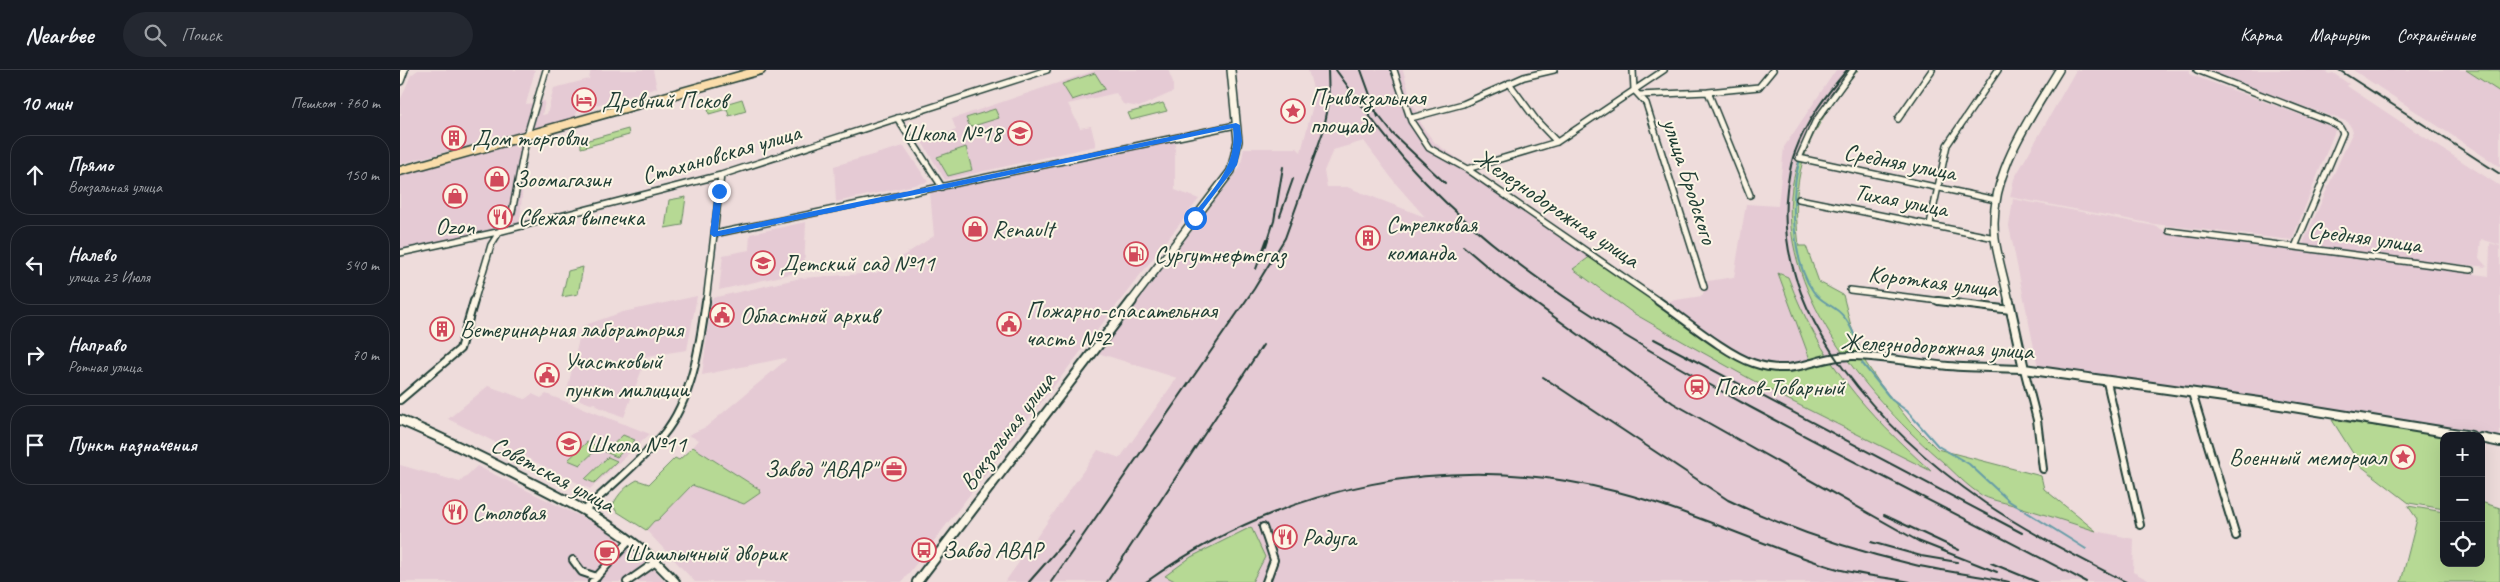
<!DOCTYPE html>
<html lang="ru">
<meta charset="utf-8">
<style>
body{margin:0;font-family:Caveat,sans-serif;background:#242831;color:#f1f3f6}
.controls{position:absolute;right:15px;bottom:15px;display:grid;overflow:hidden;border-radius:10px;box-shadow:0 5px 20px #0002}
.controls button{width:45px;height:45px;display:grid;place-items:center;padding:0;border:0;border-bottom:1px solid #363941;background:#171b24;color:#f1f3f6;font:25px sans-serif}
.stop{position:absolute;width:15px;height:15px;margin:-11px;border:4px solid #1a73e8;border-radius:50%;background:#fff}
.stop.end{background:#1a73e8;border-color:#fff;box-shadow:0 1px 5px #0008}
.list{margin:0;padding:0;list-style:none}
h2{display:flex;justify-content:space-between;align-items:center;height:65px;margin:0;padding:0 20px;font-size:21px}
h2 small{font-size:16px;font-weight:400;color:#9ea1a6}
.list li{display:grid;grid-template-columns:32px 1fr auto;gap:15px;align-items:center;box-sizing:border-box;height:80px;margin:0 10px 10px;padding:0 10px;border:1px solid #363941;border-radius:20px}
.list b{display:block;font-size:19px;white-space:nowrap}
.list p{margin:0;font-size:16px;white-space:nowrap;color:#9ea1a6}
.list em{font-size:16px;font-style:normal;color:#9ea1a6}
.icon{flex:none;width:28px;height:28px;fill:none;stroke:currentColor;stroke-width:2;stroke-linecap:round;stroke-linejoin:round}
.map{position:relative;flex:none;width:2100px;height:512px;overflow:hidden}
header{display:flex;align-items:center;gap:30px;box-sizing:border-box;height:70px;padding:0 25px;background:#171b24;border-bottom:1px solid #363941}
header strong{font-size:24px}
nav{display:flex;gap:28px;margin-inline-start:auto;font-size:18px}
.search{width:350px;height:45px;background:#242831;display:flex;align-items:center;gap:12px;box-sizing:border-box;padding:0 18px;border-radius:28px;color:#9ea1a6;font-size:19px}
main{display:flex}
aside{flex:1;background:#171b24}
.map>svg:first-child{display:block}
.built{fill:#e5cad4;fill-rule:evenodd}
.green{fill:#b6d994;stroke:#6a8b64}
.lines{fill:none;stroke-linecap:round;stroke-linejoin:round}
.stream{stroke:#659ca7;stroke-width:2}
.street-far1-casing{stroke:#1f3d34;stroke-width:8}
.street-casing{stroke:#1f3d34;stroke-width:10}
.secondary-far1-casing{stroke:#1f3d34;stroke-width:10}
.secondary-casing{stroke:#1f3d34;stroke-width:12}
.primary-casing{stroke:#1f3d34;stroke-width:11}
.street-far1{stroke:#fcf5e5;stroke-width:5}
.street{stroke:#fcf5e5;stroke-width:6}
.secondary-far1{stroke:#fcf5e5;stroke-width:7}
.secondary{stroke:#fcf5e5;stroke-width:8}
.primary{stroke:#faddab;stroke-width:8}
.rail{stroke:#1f3d34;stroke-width:2}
.route{fill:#1a73e8}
.labels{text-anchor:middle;stroke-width:4;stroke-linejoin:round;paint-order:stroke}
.poi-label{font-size:24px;fill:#1f3d34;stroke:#fcf5e5;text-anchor:start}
.street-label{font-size:24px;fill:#1f3d34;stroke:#fcf5e5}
</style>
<header>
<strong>Nearbee</strong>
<div class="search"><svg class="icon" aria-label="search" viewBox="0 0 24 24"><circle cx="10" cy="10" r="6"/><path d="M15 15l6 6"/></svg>Поиск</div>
<nav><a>Карта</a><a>Маршрут</a><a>Сохранённые</a></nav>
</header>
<main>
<aside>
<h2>10 мин<small>Пешком · 760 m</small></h2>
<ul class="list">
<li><svg class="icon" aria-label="ahead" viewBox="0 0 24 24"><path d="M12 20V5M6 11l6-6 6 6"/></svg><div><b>Прямо</b><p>Вокзальная улица</p></div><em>150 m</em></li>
<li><svg class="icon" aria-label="left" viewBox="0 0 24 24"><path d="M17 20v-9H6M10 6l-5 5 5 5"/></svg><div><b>Налево</b><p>улица 23 Июля</p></div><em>540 m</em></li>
<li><svg class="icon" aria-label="right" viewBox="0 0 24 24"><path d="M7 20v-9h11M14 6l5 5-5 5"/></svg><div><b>Направо</b><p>Ротная улица</p></div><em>70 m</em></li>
<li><svg class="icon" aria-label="arrive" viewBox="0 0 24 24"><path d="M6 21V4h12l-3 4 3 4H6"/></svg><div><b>Пункт назначения</b></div></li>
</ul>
</aside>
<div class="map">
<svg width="2100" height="512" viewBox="0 0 2100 512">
<rect width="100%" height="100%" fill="#eedcdb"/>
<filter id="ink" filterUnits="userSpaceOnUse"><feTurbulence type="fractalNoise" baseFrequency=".02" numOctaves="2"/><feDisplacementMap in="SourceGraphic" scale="10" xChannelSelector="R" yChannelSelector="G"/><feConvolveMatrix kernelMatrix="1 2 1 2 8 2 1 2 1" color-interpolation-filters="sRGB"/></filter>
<g filter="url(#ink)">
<path class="built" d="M18 0H135L126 34 145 31 142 45 147 44 154 18 189 9 191 0H253L257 18 182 39 177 38 176 47 0 94V46L2 43H0V31L11 5Z
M696 0H768L773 12V22L739 37 723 34 716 23 668 34 680 58 691 56 696 76 545 110 522 72 556 60 552 49Z
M908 0H1003L1010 26 1022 56 1035 73 1195 183 1173 199 1233 243 1289 275 1381 326 1529 399 1493 368 1454 325 1431 295 1403 244 1388 207 1379 203 1411 292 1389 296 1368 294 1349 288 1327 276 1263 232 1302 226 1308 211 1334 207 1346 134 1378 136 1384 77 1436 0H1456L1431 31 1413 59 1394 107 1391 126 1392 166 1400 195 1416 239 1449 294 1490 344 1581 425 1696 461 1734 469 1733 502 1752 512H852L865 487 765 506 777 512H605L698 380 720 388 777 308 698 283 840 98 844 78H897L901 82 913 35 914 22ZM964 71 996 114 1025 147 947 117H927L924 101 933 80Z
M1676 0H1790L1789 4 1936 58 1892 170 1754 154 1610 127 1614 109Z
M1800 0H1923L1929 4 1933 3 1949 14 1947 16 2001 52 2100 116V175L2081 169 2079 188 2087 197 1907 177 1903 173 1953 61 1948 52Z
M1953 0H2100V97Z
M127 69 119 159 0 185V106Z
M775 71V120L799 129 502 512H295L246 460 254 451 258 450 292 415 344 434 359 419 293 377 299 370 288 365 306 357 386 290 385 288 302 305 312 228 401 208 476 203 534 166 530 122Z
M504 76 528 112 436 132 434 96Z
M1613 129 1755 156 1767 162 1853 172 2089 206 2090 173 2100 176V368L2062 360 1638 297 1609 156Z
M406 152 404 201 319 220 323 185 349 180 350 164Z
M297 226 287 280 247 286 224 347 196 336 195 333 191 334 166 325 182 256 223 242Z
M88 316 125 329 132 324 141 328 146 324 250 364 190 419 48 349Z
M0 395 60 412 77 396 202 457 253 497 265 512H0Z"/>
<path class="green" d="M1456 0H1458C1409 62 1389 95 1399 176H1406L1419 212 1443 225 1451 256 1466 293 1480 314 1510 352 1537 379 1641 406 1644 419 1696 461C1668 452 1640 443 1613 435 1603 432 1589 430 1580 424 1567 416 1555 403 1543 392 1472 332 1381 226 1391 126 1395 78 1427 36 1456 0Z
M2066 0H2100V22Z
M695 3 705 19 672 30 662 14Z
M342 29 346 41 329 46 327 39 309 44 308 39Z
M763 33 767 41 731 50 728 43Z
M595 39 599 48 570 57 566 48Z
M228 59 229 65 181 78V72Z
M566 77 572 100 548 106 537 87Z
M286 127 282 155 265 158 269 130Z
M1195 183 1327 276C1357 293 1376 299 1411 292L1378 203 1388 207C1420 291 1465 342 1531 401L1381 326 1289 275 1233 243 1173 199Z
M183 197 178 224 162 227 168 201Z
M1932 350 2050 366H2044V439L2009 433 1961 396Z
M223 365 235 370 217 387 205 382Z
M187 372 199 377 180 395 168 390Z
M293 377 359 419 360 423 344 434 292 415 258 450 254 451 246 460 216 441 213 435C218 424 226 416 237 410L249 414 275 388 279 390Z
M208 387 217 391 194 413 185 409Z
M2081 432 2100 438V512H2001L2017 449 2008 436 2044 442V493H2081Z
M851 457 865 487 852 512H777L765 506 791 487Z"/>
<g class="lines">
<path class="stream" d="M1400 89C1390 124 1391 190 1413 221 1418 229 1427 233 1434 238 1449 247 1456 267 1460 284
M1462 293 1492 330 1507 341 1538 376 1569 394 1609 431 1686 479"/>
<g class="street-far1-casing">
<path id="street-far1" d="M994 0 1011 51 1029 78 1067 99 1260 232
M1233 0 1234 20
M1453 0 1415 52 1399 88 1596 130
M1797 0 1929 51 1939 56 1943 63 1895 177 2071 200
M1109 13 1137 51 1157 72
M1234 20 1246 33 1304 217
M1239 25 1308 22
M497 48 542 117
M1011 48 1063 34 1124 7 1154 0
M1498 49 1532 0
M1067 99 1157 72 1264 0
M1350 125 1308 22 1359 17 1373 0
M1399 129 1595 168
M1530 154 1547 75 1598 0
M1769 161 1895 177
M314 164 836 55
M0 183 102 161 321 105 647 0
M1450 220 1548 232
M74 232 91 175 112 142 127 65 146 0
M306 232 321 105"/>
</g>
<g class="street-casing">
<path id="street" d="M1258 231C1283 248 1326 284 1353 293 1396 308 1415 285 1454 286 1485 287 1517 293 1548 296 1573 298 1599 298 1624 299L1637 350 1643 399
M1538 231 1611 240
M1707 312 1740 455
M1792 323 1836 466
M0 330 60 279 74 231
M185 440C209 417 242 390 263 365 292 330 300 275 306 231
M863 457 874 490 866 512
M173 490 182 502 197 507
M192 512 230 470
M227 512 257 491"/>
</g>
<g class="secondary-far1-casing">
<path id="secondary-far1" d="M0 11 4 0
M731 232 831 101 838 71 831 0
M1609 232C1605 211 1598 190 1595 169 1587 107 1629 50 1659 0"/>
</g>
<g class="secondary-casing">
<path id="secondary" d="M1609 231 1624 299 1874 334 2071 366
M0 350C40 367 79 386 118 406 176 435 232 462 275 512
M2081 368 2100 372
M517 512 732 231"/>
</g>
<g class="primary-casing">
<path id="primary" d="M0 101 361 0"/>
</g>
<use href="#street-far1" class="street-far1"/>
<use href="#street" class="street"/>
<use href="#secondary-far1" class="secondary-far1"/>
<use href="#secondary" class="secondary"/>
<use href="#primary" class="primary"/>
<path class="rail" d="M936 0C964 39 991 77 1025 112 1117 207 1235 274 1350 337 1462 397 1575 453 1686 512
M961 0 978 47
M1447 0C1426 25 1406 51 1395 82 1390 94 1389 107 1387 119 1371 247 1487 365 1585 433 1629 463 1678 487 1726 512
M1939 0 2100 104
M975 41 993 64 1045 113
M880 146 893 109
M866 176 874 151 883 97
M1063 176 1103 210 1273 333 1518 471 1597 502
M856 199 867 169
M1254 269 1622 463
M1143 307 1328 430C1388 459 1451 480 1515 495 1546 502 1578 505 1609 512
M1484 445 1559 480
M1471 472 1521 486 1557 492
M1591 493 1637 512
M629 512 673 462
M651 512 854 219 885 168 923 62 929 33 928 0
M707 512 863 275
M746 512C884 414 1052 379 1218 422 1291 441 1359 474 1431 497 1456 505 1484 507 1510 512"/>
</g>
</g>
<path class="route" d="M836 53 840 55 842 71 837 95 795 150 791 148 792 146C814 117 837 97 833 58L314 167 310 164 315 121 319 118 322 121 318 161Z"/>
<defs>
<g id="hotel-ring" transform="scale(1.25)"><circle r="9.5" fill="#fcf5e5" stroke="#d1495b" stroke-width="1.5"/><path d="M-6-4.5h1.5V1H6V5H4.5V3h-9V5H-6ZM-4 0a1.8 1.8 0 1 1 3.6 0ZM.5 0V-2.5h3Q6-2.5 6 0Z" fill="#d1495b"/></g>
<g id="sight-ring" transform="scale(1.25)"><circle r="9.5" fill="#fcf5e5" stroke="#d1495b" stroke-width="1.5"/><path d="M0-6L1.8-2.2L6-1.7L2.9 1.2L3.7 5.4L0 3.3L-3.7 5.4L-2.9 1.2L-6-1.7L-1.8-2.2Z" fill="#d1495b"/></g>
<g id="school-ring" transform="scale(1.25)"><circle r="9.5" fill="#fcf5e5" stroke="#d1495b" stroke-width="1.5"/><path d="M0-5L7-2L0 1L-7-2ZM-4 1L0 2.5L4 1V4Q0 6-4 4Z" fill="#d1495b"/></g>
<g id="building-ring" transform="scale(1.25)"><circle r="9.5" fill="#fcf5e5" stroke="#d1495b" stroke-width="1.5"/><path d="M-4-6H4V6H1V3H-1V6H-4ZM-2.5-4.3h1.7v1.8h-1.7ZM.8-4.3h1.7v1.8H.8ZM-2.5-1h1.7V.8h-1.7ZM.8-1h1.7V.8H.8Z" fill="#d1495b"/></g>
<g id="shop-ring" transform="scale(1.25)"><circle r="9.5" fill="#fcf5e5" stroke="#d1495b" stroke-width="1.5"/><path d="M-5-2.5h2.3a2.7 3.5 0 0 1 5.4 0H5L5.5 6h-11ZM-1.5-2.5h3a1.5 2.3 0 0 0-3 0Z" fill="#d1495b"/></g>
<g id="restaurant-ring" transform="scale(1.25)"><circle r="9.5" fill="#fcf5e5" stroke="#d1495b" stroke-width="1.5"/><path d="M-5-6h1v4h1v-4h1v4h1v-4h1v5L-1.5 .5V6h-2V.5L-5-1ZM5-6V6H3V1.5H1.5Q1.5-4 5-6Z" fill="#d1495b"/></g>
<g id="fuel-ring" transform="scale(1.25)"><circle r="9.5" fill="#fcf5e5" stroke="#d1495b" stroke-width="1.5"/><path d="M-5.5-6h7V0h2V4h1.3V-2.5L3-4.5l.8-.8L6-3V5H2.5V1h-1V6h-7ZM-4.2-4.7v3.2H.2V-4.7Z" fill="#d1495b"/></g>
<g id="civic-ring" transform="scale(1.25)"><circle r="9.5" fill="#fcf5e5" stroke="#d1495b" stroke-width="1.5"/><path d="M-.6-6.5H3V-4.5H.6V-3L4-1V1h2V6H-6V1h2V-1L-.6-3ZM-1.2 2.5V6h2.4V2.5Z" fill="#d1495b"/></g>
<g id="station-ring" transform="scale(1.25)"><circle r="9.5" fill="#fcf5e5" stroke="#d1495b" stroke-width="1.5"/><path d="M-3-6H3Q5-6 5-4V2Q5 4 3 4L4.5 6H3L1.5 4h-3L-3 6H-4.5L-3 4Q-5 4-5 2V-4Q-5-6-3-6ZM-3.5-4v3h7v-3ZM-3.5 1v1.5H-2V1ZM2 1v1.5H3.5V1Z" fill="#d1495b"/></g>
<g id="office-ring" transform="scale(1.25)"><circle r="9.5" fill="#fcf5e5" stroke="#d1495b" stroke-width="1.5"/><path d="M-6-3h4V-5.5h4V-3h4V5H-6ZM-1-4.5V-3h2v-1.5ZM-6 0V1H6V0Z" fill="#d1495b"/></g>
<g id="bus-ring" transform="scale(1.25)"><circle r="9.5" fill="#fcf5e5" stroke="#d1495b" stroke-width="1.5"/><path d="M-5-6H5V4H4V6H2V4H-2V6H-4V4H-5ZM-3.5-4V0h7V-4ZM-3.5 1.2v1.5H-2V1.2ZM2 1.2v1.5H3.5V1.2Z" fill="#d1495b"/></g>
<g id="cafe-ring" transform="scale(1.25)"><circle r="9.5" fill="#fcf5e5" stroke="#d1495b" stroke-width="1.5"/><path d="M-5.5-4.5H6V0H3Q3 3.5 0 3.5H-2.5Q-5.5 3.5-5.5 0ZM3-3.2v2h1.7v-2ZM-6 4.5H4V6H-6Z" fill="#d1495b"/></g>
</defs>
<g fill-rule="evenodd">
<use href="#hotel-ring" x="184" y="30"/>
<use href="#sight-ring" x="893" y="41"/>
<use href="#school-ring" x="620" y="63"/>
<use href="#building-ring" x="54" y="68"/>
<use href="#shop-ring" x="97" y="109"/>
<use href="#shop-ring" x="55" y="126"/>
<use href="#restaurant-ring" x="100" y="147"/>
<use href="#shop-ring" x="575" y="159"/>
<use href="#building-ring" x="968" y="168"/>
<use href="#fuel-ring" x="736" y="184"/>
<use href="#school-ring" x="363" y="193"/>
<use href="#civic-ring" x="322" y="245"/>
<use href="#civic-ring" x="609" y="254"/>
<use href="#building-ring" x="42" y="259"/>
<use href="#civic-ring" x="147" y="305"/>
<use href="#station-ring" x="1297" y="317"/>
<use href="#school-ring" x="169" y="374"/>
<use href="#sight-ring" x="2003" y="387"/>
<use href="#office-ring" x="494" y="399"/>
<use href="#restaurant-ring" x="55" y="442"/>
<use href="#restaurant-ring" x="885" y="467"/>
<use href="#bus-ring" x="524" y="480"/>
<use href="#cafe-ring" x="207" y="483"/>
</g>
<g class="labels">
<g class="poi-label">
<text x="910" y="35">Привокзальная<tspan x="910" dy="28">площадь</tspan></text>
<text x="202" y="38">Древний Псков</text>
<text x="602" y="71" text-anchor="end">Школа №18</text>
<text x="72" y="76">Дом торговли</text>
<text x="114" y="117">Зоомагазин</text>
<text x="118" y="155">Свежая выпечка</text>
<text x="986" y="162">Стрелковая<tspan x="986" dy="28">команда</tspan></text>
<text x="55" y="164" text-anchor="middle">Ozon</text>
<text x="592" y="167">Renault</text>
<text x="754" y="192">Сургутнефтегаз</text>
<text x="380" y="201">Детский сад №11</text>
<text x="626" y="248">Пожарно-спасательная<tspan x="626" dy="28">часть №2</tspan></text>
<text x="340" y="253">Областной архив</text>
<text x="60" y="267">Ветеринарная лаборатория</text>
<text x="164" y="299">Участковый<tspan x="164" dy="28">пункт милиции</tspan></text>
<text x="1314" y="325">Псков-Товарный</text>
<text x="186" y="382">Школа №11</text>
<text x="1986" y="395" text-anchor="end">Военный мемориал</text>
<text x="476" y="407" text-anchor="end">Завод "АВАР"</text>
<text x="72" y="450">Столовая</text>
<text x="902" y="475">Радуга</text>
<text x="542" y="488">Завод АВАР</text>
<text x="224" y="491">Шашлычный дворик</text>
</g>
<g class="street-label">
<text transform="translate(321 84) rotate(-16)" y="8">Стахановская улица</text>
<text transform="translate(1500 92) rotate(11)" y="8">Средняя улица</text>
<text transform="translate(1290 111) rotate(72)" y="8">улица Бродского</text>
<text transform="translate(1501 130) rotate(11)" y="8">Тихая улица</text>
<text transform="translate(1157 138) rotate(34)" y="8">Железнодорожная улица</text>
<text transform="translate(1965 167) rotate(8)" y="8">Средняя улица</text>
<text transform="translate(1533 211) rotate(7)" y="8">Короткая улица</text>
<text transform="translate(1537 276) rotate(3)" y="8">Железнодорожная улица</text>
<text transform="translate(607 361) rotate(-53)" y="8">Вокзальная улица</text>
<text transform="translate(153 404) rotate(28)" y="8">Советская улица</text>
</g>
</g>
</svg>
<div class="controls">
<button>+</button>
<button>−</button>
<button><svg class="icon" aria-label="locate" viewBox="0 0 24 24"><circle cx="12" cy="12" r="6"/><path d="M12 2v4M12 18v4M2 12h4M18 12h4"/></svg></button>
</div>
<div class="stop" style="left:795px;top:148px"></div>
<div class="stop end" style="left:319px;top:121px"></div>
</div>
</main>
